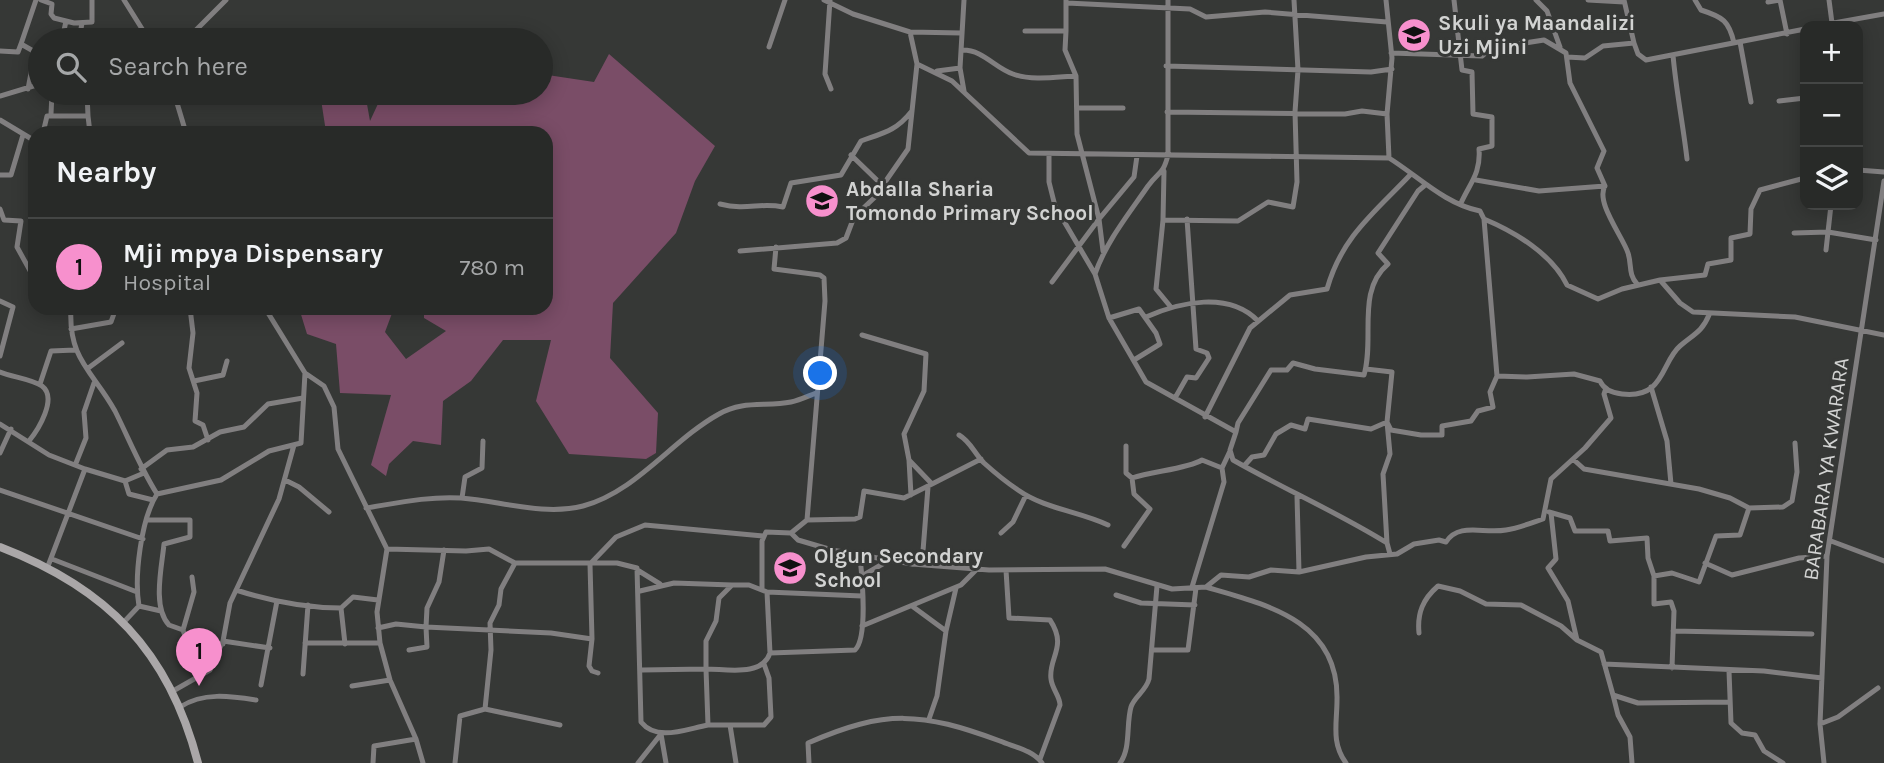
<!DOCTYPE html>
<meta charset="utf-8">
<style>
body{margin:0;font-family:Karla,sans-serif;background:#343634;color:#f1f3f6}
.controls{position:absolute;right:21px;top:21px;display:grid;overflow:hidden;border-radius:14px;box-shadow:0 4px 18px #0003}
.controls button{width:63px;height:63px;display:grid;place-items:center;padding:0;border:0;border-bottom:2px solid #444645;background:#282a28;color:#f1f3f6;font:35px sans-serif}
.you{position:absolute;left:821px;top:374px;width:24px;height:24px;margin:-18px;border:5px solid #fff;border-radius:50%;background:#1a73e8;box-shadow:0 0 0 10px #1a73e833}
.badge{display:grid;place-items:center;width:46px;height:46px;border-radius:50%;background:#f790cd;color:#111;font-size:23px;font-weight:700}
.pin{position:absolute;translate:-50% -58px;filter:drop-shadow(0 2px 4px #0008)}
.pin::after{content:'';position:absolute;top:37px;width:24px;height:21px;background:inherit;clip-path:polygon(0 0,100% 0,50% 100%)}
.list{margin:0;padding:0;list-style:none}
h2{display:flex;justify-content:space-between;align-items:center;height:91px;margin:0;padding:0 28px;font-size:30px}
h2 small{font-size:23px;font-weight:400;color:#a5a7a8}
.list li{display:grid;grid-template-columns:46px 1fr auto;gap:21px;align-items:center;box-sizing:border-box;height:98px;padding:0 28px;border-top:2px solid #444645}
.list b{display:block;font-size:26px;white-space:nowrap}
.list p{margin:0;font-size:23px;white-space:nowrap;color:#a5a7a8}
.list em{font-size:23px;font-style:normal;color:#a5a7a8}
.icon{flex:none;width:38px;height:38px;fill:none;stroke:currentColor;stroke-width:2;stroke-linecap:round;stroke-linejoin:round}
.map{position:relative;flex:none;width:1884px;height:763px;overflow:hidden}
.search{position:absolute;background:#282a28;box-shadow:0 4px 18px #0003;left:28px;top:28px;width:525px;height:77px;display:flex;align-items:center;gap:18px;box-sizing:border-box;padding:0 24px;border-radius:38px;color:#a5a7a8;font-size:26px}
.panel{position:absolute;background:#282a28;box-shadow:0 4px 18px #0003;left:28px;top:126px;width:525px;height:189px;border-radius:21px}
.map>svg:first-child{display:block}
.green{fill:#7a4d67}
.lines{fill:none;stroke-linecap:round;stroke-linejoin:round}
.minor{stroke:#817f80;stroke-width:5}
.secondary{stroke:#aaa7a8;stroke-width:8}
.labels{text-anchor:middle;stroke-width:6;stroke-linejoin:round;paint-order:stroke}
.poi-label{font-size:21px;font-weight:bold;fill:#d2d3d2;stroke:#363836;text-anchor:start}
.street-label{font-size:21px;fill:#d2d3d2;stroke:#363836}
</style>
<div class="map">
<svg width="1884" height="763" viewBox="0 0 1884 763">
<rect width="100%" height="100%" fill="#363836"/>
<path class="green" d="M609 54 715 146 695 181 676 233 613 303 610 358 658 413 656 453 646 459 569 454 536 401 551 340H503L471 381 443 401 441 445 413 441 389 464 386 476 371 465 391 395 340 393 336 344 307 334 299 308H394L385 332 406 359 446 331 424 318V308H546V133H330L326 132 320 93H365L370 121 383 93H541V74L594 82Z"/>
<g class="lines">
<path class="minor" d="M41 0 52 4 51 14 54 18 74 23 92 22V0
M124 0 149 40
M824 0 853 14 910 32 961 33
M830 0 825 74 831 89
M1386 0 1392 58 1387 114 1389 158
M1454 0 1462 70 1472 72 1473 114 1492 117V146L1479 149C1481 173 1470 183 1461 203
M1536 0 1547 11 1560 47
M1588 0 1624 2
M1624 0 1634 43
M1695 0 1701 10C1723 17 1729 21 1734 43
M1780 0 1787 34
M1829 0 1832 23
M1768 2 1780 0
M1067 3 1190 9 1206 17 1265 12 1387 22
M1817 26 1884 14
M1025 31H1066V0
M910 32 917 64 952 81 1029 153 1389 158C1418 176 1445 204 1480 211L1484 219C1515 232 1552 254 1567 285L1598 299 1622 289 1660 280 1680 303 1693 312 1795 317 1884 335
M62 40 66 21
M79 40 82 23
M186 40 226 0
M1740 42 1751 102
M769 47 785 0
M963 50C983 50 995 68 1013 74 1032 81 1056 77 1076 76
M0 51 18 52 21 44
M1391 53 1482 56 1490 49H1511L1512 45 1544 40 1566 53 1570 83 1604 151 1597 168 1605 186C1595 202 1623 237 1628 253 1632 265 1628 274 1637 284
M1673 55C1676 90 1683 124 1687 159
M1567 57 1585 58 1603 46 1634 43 1638 54 1646 60 1805 29
M1166 66 1371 72 1392 69
M937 71 960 68
M28 89 35 52 21 44 36 0
M964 91 960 68 964 0
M87 93 88 116
M174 93 186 133
M0 96 40 84
M1779 101 1805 98
M1077 108H1123
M1167 112 1345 114 1362 111 1387 114
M51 114 52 93
M0 120 35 141
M43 133 47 116H88L90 133
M851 155 882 185
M1049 156V182L1055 206 1095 274 1109 318 1146 382 1236 432 1230 450 1233 460C1284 489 1337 512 1387 543L1390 554
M1858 170 1884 172
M1164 171 1163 220 1156 289 1170 306
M0 175H11L23 135
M1476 180 1539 191 1605 186
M720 204C748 211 759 202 783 207L791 183 841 175 861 141C883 133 896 131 911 112
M0 209 4 220 21 221 17 247 33 276 35 297
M1484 219 1497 376 1527 377 1574 374 1600 381C1604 390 1613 393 1622 394 1665 399 1661 362 1680 346 1694 334 1702 332 1709 315
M1163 220 1238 221 1268 202 1293 207 1297 182 1295 112 1298 70 1294 0
M1794 233 1828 232 1876 240
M1826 250 1831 205
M740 251 837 243 846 238 854 217 874 198 908 149 917 64
M1103 251 1099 219 1134 177 1137 156
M1095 274C1106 242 1128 215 1148 186 1159 171 1163 175 1168 155V0
M1660 280 1705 275 1708 264 1731 260V238L1750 234 1751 209 1760 190 1805 178
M1052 282 1099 219 1077 134 1076 76 1065 50 1066 31
M0 301 13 307 0 356
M71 308C68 360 93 371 115 411 129 439 140 467 157 494
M190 308 193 333 189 368 197 393 195 421 203 425 208 440
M265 308 305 373 324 386 334 407 338 449 387 549 377 612 380 643 390 680 416 739 374 746 373 763
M1146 317C1180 302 1229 291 1258 321
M1109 318 1139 309 1156 333 1160 344 1134 360
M71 329 111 322 116 308
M862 335 926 354 924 391 904 434 909 460 932 484 981 459
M87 369 122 343
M1366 369 1392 372 1387 422 1390 454 1383 474 1387 543
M0 372C12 377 32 379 42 386 58 398 38 430 29 441
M194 381 223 375 227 361
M40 384 51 351 75 350
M1651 387 1667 441 1671 484
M1175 398 1187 377 1196 378 1209 358 1207 353 1196 349 1187 219
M1205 417 1250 328 1290 295 1327 289C1342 236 1375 212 1411 174
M0 424 49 455 85 469 125 481 144 473
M1236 432 1238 423 1271 370H1287L1293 363 1315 369 1364 375C1375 338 1356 291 1388 264L1378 253 1418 191 1424 186
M959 435C971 442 974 453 984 463 994 472 1006 482 1018 490 1045 509 1078 511 1108 525
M0 453 11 429
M909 460 911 495
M1574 460 1584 469 1699 489 1730 498 1749 508 1783 507 1792 501 1797 472 1795 443
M76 463 86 438 84 412 94 383
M1244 466 1252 457 1264 455 1276 434 1291 425 1305 429 1308 419 1371 429 1387 422 1391 430 1421 435H1442V426L1471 421 1478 411 1493 407 1490 392 1497 376
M141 469 167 450 193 447 220 432 244 427 268 404 303 398
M1132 478C1153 471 1187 469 1202 460L1222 468
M285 480 299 487 329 512
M125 481 129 494 153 500
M0 490 143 539
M1297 496 1299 572
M462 498 465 477 482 468 483 441
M366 508C397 503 429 496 461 498 500 501 544 516 583 506 636 492 672 440 719 414 743 400 766 407 791 402 800 400 808 396 816 393
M1549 512 1570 518 1575 531H1608L1610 541 1647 538 1648 558 1654 576V604L1671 602 1674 611 1672 668
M1551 513 1556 559 1548 568 1568 601 1577 640 1601 652 1613 695 1638 703 1729 702
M147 520H190V537L164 544C162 566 152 607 169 625L183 630 194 592 192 577
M807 520 855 519 860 517 864 491 904 498 932 484
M791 533 798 540 832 550 912 564 989 570 1105 569 1172 589 1206 587 1221 575 1249 577 1271 570 1299 572 1366 557 1397 554 1414 544 1439 540 1446 542C1459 522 1483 534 1506 530 1519 528 1531 523 1543 519L1551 479 1585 448 1611 418 1604 394 1606 388
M1001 533 1013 522 1026 495
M1831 541 1884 561
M1124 546 1150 509 1134 494 1132 478 1126 473V446
M387 549 466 551 489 549 515 563H617L637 568 641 722C657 742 686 729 708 725L706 669C727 669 762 677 770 653L767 592
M52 559 137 592
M515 563 501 589 499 605 490 623 491 650 485 709 560 725
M1705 563 1732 575 1799 558 1827 556
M912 564 923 551 928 487
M48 566 85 469
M1006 570 1009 618 1050 620C1068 647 1048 658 1051 679 1052 689 1060 696 1060 705L1040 759
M639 571 660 584
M862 576 886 562
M1654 576 1672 573 1699 582 1716 536 1740 535 1749 508
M1192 587 1224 482 1222 468 1230 451
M1206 587C1268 605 1339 621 1337 700 1337 723 1331 743 1346 763
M762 589V541L766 532 791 533 807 520 825 301 824 278 820 275 774 269 776 247
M236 590C270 601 305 608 341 608L353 597 378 600
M640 591 674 583 732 585
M1116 595 1141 603 1195 605
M139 606 161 611
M912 606 946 631
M341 608 345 644
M123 623 139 606C134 577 141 519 157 494L221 480 269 451 301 443 305 373
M862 626 961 585 977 569
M378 628 396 624 426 627 427 608 439 582 444 550
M183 630 186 639 223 644
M1673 631 1812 634
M1419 633C1417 613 1423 599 1438 586L1460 591 1486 604 1521 605 1561 626 1577 640
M223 641 270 648
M305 643H380
M409 650 427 647 426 627 551 633 592 639
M1153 650H1188L1196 588
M770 653 855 650C868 638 862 576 860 557
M1604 664 1764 671 1822 678
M642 670 706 669V641L716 621 719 598 732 585H749L767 592 862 596
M1729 671 1731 723 1742 733 1755 735 1764 751 1783 763
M598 673 592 671 589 666 592 639 590 564 616 537 645 525 763 536
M303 674 308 605
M261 685 277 601
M352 686 390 680
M173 691 210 670 223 641 230 603 279 499 294 445
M1613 695 1618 715 1630 737 1632 763
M180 707C203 692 230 696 256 700
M929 719 937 696 946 631 956 588
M1820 724 1838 717 1878 688
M708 725H764L771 717 769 678 764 664
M730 725 736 763
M661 734 666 763
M416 739 423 763
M455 763 460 716 485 709
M638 763 661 734
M809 763 808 743C886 709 921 712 1000 741 1014 747 1033 750 1042 763
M1120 763C1131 749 1126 724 1131 707 1134 697 1146 691 1149 679L1157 586
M1824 763 1820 724 1827 556 1884 181"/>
<path class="secondary" d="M0 547C107 588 169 651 198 763"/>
</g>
<defs>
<g id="school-disc" transform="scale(1.75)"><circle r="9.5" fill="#f790cd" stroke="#363836"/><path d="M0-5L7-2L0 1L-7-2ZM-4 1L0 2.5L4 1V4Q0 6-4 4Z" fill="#111"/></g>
</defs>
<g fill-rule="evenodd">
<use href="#school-disc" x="1414" y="35"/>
<use href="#school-disc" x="822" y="201"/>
<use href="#school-disc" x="790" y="568"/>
</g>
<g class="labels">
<g class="poi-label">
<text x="1438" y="30">Skuli ya Maandalizi<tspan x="1438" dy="24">Uzi Mjini</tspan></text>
<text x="846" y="196">Abdalla Sharia<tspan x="846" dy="24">Tomondo Primary School</tspan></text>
<text x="814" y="563">Olgun Secondary<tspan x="814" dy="24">School</tspan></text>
</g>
<g class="street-label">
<text transform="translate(1826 469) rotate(-82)" y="7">BARABARA YA KWARARA</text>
</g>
</g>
</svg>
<div class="controls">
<button>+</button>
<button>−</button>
<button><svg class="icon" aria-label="layers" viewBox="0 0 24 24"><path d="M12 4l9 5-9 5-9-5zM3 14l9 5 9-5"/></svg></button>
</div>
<div class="you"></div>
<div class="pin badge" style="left:199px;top:686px">1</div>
<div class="search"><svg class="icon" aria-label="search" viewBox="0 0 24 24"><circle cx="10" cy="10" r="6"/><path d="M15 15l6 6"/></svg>Search here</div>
<section class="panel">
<h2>Nearby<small></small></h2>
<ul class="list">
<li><span class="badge">1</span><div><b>Mji mpya Dispensary</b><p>Hospital</p></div><em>780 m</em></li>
</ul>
</section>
</div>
